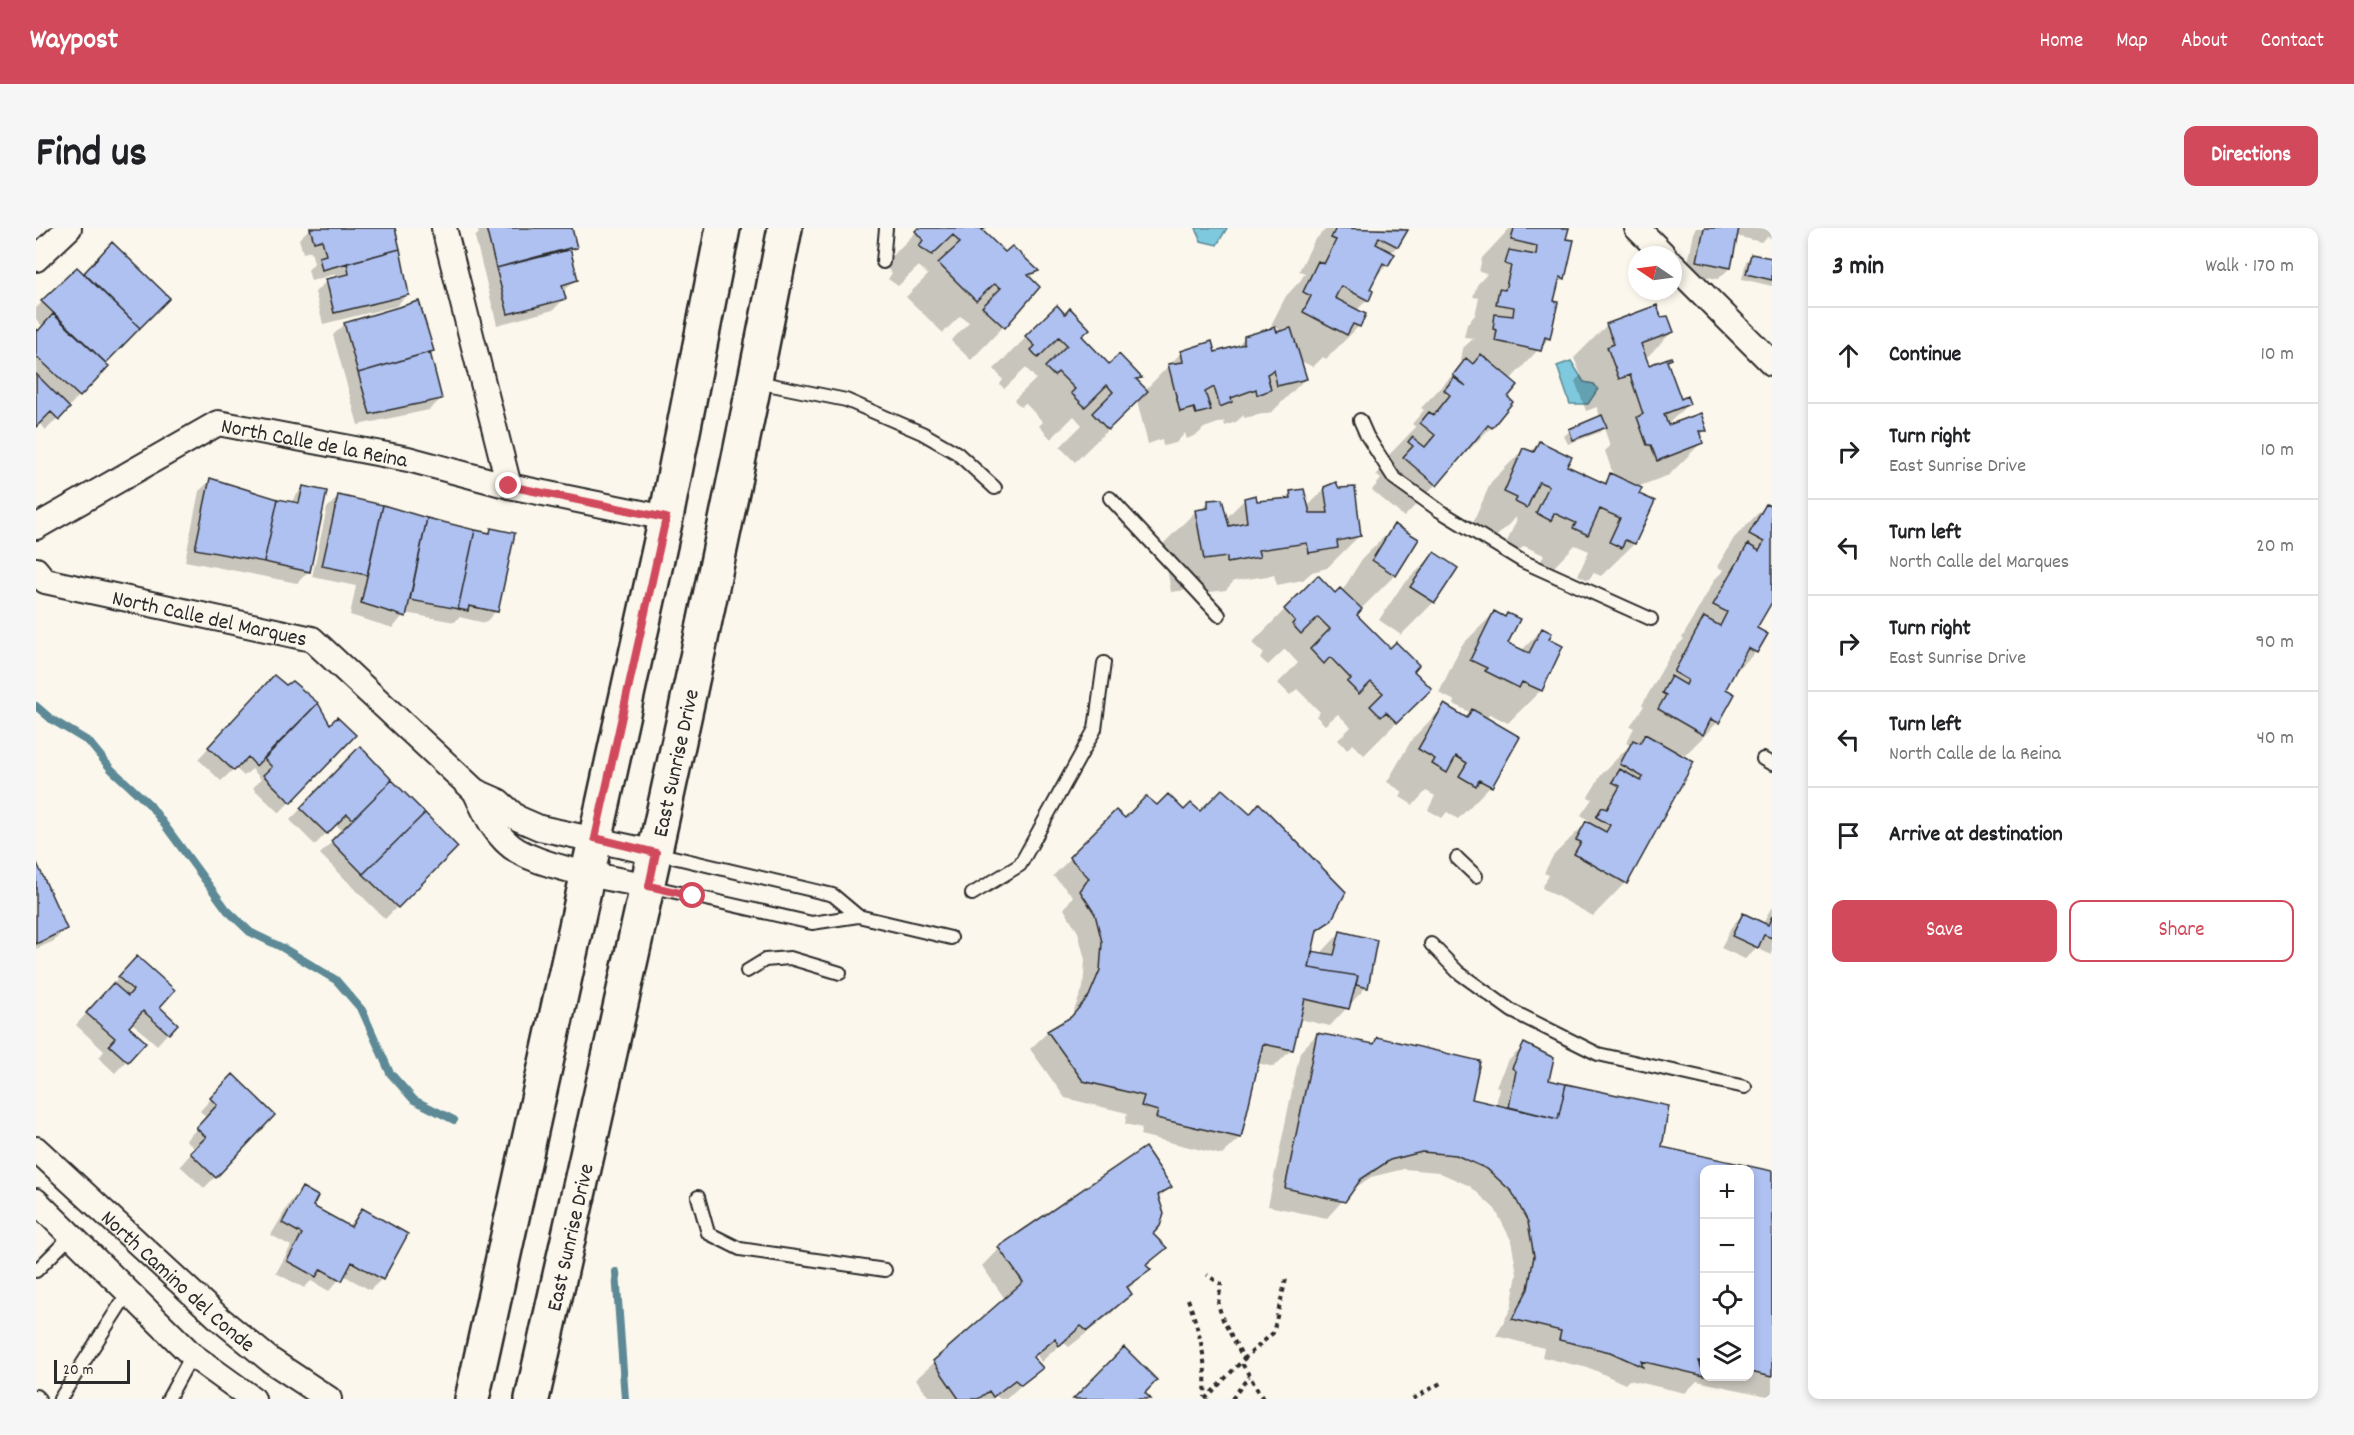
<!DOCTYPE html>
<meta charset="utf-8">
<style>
body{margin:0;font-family:Dekko,sans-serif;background:#f6f6f6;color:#202124}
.controls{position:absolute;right:18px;bottom:18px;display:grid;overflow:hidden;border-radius:12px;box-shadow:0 3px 9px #0003}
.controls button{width:54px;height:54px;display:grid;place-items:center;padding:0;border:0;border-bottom:2px solid #e0e0e0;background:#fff;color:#202124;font:30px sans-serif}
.compass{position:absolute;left:1592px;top:18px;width:54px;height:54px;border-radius:50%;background:#fff;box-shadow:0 3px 9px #0003;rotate:283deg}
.scale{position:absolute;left:18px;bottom:15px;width:76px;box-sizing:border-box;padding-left:6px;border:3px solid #2b2b2b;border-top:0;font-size:16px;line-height:21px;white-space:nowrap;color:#2b2b2b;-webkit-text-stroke:4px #fbf7ec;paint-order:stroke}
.stop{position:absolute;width:18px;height:18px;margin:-14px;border:4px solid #d1495b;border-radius:50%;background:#fff}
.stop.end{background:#d1495b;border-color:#fff;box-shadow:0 2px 6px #0008}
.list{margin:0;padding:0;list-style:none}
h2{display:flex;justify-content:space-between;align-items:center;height:78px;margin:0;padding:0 24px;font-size:26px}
h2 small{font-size:20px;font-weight:400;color:#757577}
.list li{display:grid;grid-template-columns:39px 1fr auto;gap:18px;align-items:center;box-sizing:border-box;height:96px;padding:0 24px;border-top:2px solid #e0e0e0}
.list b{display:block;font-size:22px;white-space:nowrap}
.list p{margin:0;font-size:20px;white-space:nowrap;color:#757577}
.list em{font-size:20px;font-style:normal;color:#757577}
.actions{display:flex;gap:12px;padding:18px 24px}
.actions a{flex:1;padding:14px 0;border:2px solid #d1495b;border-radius:12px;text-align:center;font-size:21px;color:#d1495b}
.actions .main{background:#d1495b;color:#fff}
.icon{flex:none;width:33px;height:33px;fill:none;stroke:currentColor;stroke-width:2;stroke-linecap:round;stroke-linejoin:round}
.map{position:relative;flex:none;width:1736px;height:1171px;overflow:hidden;border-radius:12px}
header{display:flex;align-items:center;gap:36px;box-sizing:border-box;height:84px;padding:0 30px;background:#d1495b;color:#fff}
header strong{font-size:28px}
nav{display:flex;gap:33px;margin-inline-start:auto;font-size:21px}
.intro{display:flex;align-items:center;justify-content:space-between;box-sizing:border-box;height:144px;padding:0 36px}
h1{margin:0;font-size:42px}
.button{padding:15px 27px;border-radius:12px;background:#d1495b;color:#fff;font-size:21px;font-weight:700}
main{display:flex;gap:36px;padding:0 36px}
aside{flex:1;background:#fff;border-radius:12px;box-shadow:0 3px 9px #0003}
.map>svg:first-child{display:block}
.water{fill:#7ec9dd;stroke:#5d8a96;stroke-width:1.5}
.shadow{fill:#0003;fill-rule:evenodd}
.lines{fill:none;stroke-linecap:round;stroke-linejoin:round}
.stream{stroke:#5d8a96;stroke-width:8}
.building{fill:#afc1f1;stroke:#2b2b2b;stroke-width:1.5}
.lane-casing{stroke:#2b2b2b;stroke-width:16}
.street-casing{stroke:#2b2b2b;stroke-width:28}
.primary-casing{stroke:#2b2b2b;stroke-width:38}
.path{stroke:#2b2b2b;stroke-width:4;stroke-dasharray:4.5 4.5;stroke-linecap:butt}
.lane{stroke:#fbf7ec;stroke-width:12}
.street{stroke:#fbf7ec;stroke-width:24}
.primary{stroke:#fbf7ec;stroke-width:33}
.route{stroke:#d1495b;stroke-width:8}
.labels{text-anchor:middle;stroke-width:5;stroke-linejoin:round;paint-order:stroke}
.street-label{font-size:22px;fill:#2b2b2b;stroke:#fbf7ec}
</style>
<header>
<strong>Waypost</strong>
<nav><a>Home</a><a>Map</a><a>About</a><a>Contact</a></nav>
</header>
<div class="intro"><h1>Find us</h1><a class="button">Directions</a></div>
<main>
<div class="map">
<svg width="1736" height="1171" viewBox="0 0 1736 1171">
<rect width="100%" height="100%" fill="#fbf7ec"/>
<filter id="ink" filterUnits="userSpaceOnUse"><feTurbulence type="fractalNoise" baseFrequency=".0167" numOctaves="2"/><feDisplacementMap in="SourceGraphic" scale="12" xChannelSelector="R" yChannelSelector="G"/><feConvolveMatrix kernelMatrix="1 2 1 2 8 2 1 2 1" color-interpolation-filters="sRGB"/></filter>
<g filter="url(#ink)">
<path class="water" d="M1160 0H1191L1181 17 1165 13Z
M1535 133 1548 154 1558 156 1562 161 1552 176H1534L1521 138Z"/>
<path class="shadow" d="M274 0H357L372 66 360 78 287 96 279 64 291 53 300 50 299 46 275 53 272 42 278 35 275 23 267 25 263 11Z
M440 0H534L539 19 534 25 541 52 526 64 528 71 517 82 461 97 439 9 443 5Z
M884 0H950L946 4 969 26 1001 43 993 50 1002 59 967 99 935 132 915 113 933 94 924 88 907 105 870 69 892 47 883 38 862 58 852 51 856 45 847 37Z
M1291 0H1365L1370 2 1361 18 1355 25 1351 37 1337 51 1332 62 1331 72 1320 83 1323 98 1290 131 1287 129 1277 139 1263 132 1269 151 1236 184 1208 190V187L1200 194 1189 198 1188 193 1168 200 1162 206 1151 211 1149 205 1140 215 1127 218 1126 211 1112 216 1101 173 1039 234 1024 219 1046 197 1038 188 1015 211 1003 198 1007 194 989 175 985 179 978 172 1000 151 990 140 968 161 964 156 967 152 958 141 1021 79 1073 138 1104 150 1101 153 1109 162 1146 124 1178 126 1198 121 1209 109 1241 106 1243 101 1235 97 1250 68 1264 53 1269 45 1263 43 1278 13ZM1299 54 1320 64 1318 66 1298 56Z
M1474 0H1531L1528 12V50L1520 58 1513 110 1474 152 1470 169 1455 199 1368 289 1336 262 1345 251 1340 247 1356 231 1352 228 1380 199 1376 196 1388 182 1385 180 1429 134 1425 133 1427 120 1438 110 1428 109 1431 96 1439 87 1443 70 1437 69 1441 57 1451 46 1443 44 1446 30Z
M1659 0H1736V10L1731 9 1725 14 1700 8 1694 40 1682 51 1650 45Z
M65 28 131 70 67 135 43 168 10 202 2 194 0 197V103L2 104 7 99 0 91V80L41 41 48 47Z
M1715 28 1736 32V58L1706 51 1710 33Z
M1624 90 1636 104 1609 131 1612 139 1644 173 1652 176 1627 201 1669 202 1663 208 1666 214 1633 247 1601 259 1598 316 1565 348 1558 345 1552 352 1542 347 1553 323 1539 317 1518 339 1505 333 1508 327 1488 318 1481 324 1469 318 1481 291 1479 290 1457 312 1447 307 1449 303 1436 297 1455 254 1488 221 1494 224 1503 215 1529 239 1566 256 1575 247 1578 249 1569 223 1574 218 1568 200 1564 204 1532 216 1528 208 1534 203 1564 189 1561 179 1550 183 1539 153 1545 147 1538 130 1571 97Z
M309 96 396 123 393 126 405 171 393 182 322 197 297 107Z
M175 252 255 274 267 259 273 343 261 355 149 333 163 263Z
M1289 261 1324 307 1291 340 1276 344 1267 352 1241 357 1238 347 1198 353 1190 362 1159 366V361L1135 364 1127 316 1160 283H1164L1173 274 1190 290 1208 272 1219 274 1248 272 1255 264 1271 279Z
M303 268 438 303 451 306 456 302 460 383 449 395 423 389 419 394 369 385 357 400 314 387 320 358 276 349 291 280Z
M1730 277 1736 281V371L1719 401 1720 424 1695 448 1688 461 1697 467 1682 494 1649 527 1646 525 1644 528 1589 655 1557 688 1506 660 1513 647 1508 645 1517 628 1549 596 1552 592 1545 587 1556 571 1552 569 1565 547 1594 517 1590 515 1598 500 1594 498 1608 478 1606 477 1636 424 1648 411 1646 410 1679 351 1688 342 1681 339 1698 310Z
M1359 298V347L1326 380 1320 375 1318 387 1394 461 1328 527 1317 516 1311 521 1302 512 1315 499 1302 486 1289 497 1280 488 1284 484 1261 461 1254 467 1242 455 1262 435 1249 421 1232 437 1224 430 1228 426 1216 415 1281 349 1299 367 1306 363 1326 331Z
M1398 326V374L1365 407 1343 392 1365 359Z
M1458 385 1470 415 1485 423 1506 402 1505 462 1472 495 1454 486 1450 491 1454 558 1422 591 1411 584 1406 590 1392 582 1399 568 1390 563 1377 577 1364 569 1367 564 1351 554 1376 511 1408 478 1429 491 1435 485 1418 476 1419 473 1403 465 1425 418Z
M227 460 280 476 293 499 318 507 243 585 217 560 225 551 216 541 208 548 199 540 185 553 162 531Z
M324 520 420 619 349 691 284 626 307 603 299 596 279 617 254 592Z
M1121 579 1148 584 1294 692 1278 707 1274 725 1286 726 1287 723 1304 705 1330 759 1294 798 1263 791 1255 822 1238 839 1221 835 1204 910 1186 927 1104 907 1106 900 1089 896 1091 885 1029 870 994 821 1012 804 1031 792 1036 787 1047 760 1049 732 1042 704 1028 681 1037 668 1017 648 1080 584 1089 592Z
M0 637 29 701 18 713 0 721Z
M1736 678V727L1720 720 1709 731 1685 720 1696 698 1707 686 1727 696Z
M89 742 122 779 140 796 121 817 95 794 91 799 108 814 79 845 63 830 68 823 40 797Z
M1281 806 1335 817 1341 811 1434 872 1460 878 1463 860 1460 858 1471 834 1489 817 1511 853 1624 920 1736 945V1169L1661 1153 1649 1165 1593 1152 1589 1156 1556 1141 1506 1129 1508 1120 1460 1108 1475 1080 1481 1046 1475 1012 1459 981 1434 958 1402 944 1368 941 1335 949 1316 962 1291 990 1232 978 1264 824ZM1668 942H1714V1148H1668Z
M185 860 179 949 168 960 144 938 159 921 150 912 171 890 164 883Z
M1109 921 1134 958 1121 971 1115 1006 1129 1020 1110 1039 1112 1042 1091 1062 1094 1066 1077 1084 1033 1119 1027 1114 1005 1134 1001 1127 997 1131 1005 1139 970 1171H964L960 1168 957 1171H894L880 1151 969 1071 946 1038 963 1020Z
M266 961 275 978 311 999 326 982 346 1051 334 1062 307 1047 293 1063 275 1053 268 1060 240 1045 255 1018 235 1007 255 973Z"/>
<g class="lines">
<path class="stream" d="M0 478 15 491 53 514 75 541 114 577 191 682 214 704 247 720 300 752 326 782 354 845 378 872 418 892
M580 1044 589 1171"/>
</g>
<path class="building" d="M274 0H359L364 21 286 42 283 29 290 27 286 12 278 14Z
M450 0H536L541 20 460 40Z
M882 0H950L946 2 969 24 976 18 1003 43 992 47 1004 59 969 100 946 79 965 60 958 56 940 73 902 35 924 15 917 7 896 27 883 18 887 12 879 3Z
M1300 0 1372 2 1362 19 1343 9 1340 16 1359 26 1352 38 1347 35 1334 61 1337 63 1333 73 1305 58 1299 70 1330 86 1324 99 1317 96 1311 107 1267 84 1275 68 1267 64 1282 33 1288 36 1300 12 1295 10Z
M1478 0H1533L1530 11 1538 12 1529 51 1524 49 1518 73 1522 74 1514 111 1509 109 1505 123 1459 113 1461 102 1457 101 1459 86 1477 88 1478 79 1460 76 1463 61 1469 62 1475 38 1469 36 1473 22 1500 27 1501 18 1475 12Z
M1668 0H1703L1695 40 1661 33Z
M76 14 134 70 104 100 48 45Z
M534 20 542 52 526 57 530 71 472 86 460 40Z
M364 21 373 67 298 85 290 51 313 46 311 35Z
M1715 26 1736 30V52L1710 46Z
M41 39 104 100 70 135 5 73Z
M383 73 398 123 322 145 308 95Z
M1021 77 1029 86 1034 80 1054 101 1046 108 1073 136 1083 126 1106 150 1100 151 1112 163 1072 202 1056 185 1077 164 1071 157 1049 179 1035 165 1039 161 1022 144 1018 148 1009 139 1031 117 1023 109 1002 130 995 122 999 118 989 108Z
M1621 77 1625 89 1632 88 1638 104 1605 116 1613 137 1635 129 1636 131 1631 133 1645 171 1651 168 1654 176 1628 186 1632 197 1665 185 1671 203H1663L1667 215 1621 233 1615 217H1611L1601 189 1607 186 1594 147 1583 151 1571 119 1578 116 1570 96Z
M17 86 73 138 44 169 0 128V101L2 103Z
M1239 99 1241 104 1255 100 1271 151 1241 158 1238 142 1231 146 1235 162 1221 167 1220 161 1195 170 1196 174 1184 179 1178 159 1169 164 1175 182 1160 186 1158 180 1144 184 1132 136 1147 134 1145 123 1176 113 1179 124 1208 116V108Z
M394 124 406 171 334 186 322 145Z
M1445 126 1482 157 1472 169 1477 174 1456 200 1452 197 1401 258 1367 229 1377 218 1372 214 1376 209 1389 219 1399 207 1384 195 1393 184 1398 187 1414 167 1408 162 1418 150 1430 158 1417 147 1430 130 1437 136Z
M0 146 34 180 23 192 15 184 0 199Z
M1566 187 1571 199 1537 212 1533 201Z
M1503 213 1536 229 1531 238 1570 256 1574 245 1606 260 1603 266 1619 273 1599 316 1589 312 1586 320 1573 314 1584 290 1564 281 1552 307 1537 300 1540 295 1518 285 1515 293 1500 285 1513 258 1503 254 1491 280 1479 274 1481 270 1468 264 1487 220 1498 224Z
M174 250 242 271 228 334 159 321Z
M1300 254 1303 260 1319 259 1325 308 1301 313 1302 320 1273 325 1271 315 1222 322 1224 329 1191 335V329L1168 332 1159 282 1172 280V272L1186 271 1193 298 1211 294 1208 270 1220 267 1221 273 1255 270 1254 263 1268 261 1274 285H1292L1288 259Z
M267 258 291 263 274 344 228 334 242 271 263 275Z
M302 267 347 277 331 347 286 338Z
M1730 276 1736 279V374L1721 400 1732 406 1721 425 1712 420 1690 461 1699 466 1683 495 1675 491 1667 507 1622 481 1630 467 1626 465 1635 448 1650 457 1652 452 1638 444 1668 389 1684 398 1691 384 1677 377 1712 316 1723 323 1728 314 1713 306Z
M347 277 391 290 370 389 325 375Z
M391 290 439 302 422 381 374 372Z
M1358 296 1383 311 1360 348 1336 332Z
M455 300 479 305 462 384 433 378 432 383 422 381 439 302 454 305Z
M1398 324 1422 340 1399 375 1374 359Z
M1282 347 1299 365 1304 360 1326 381 1321 387 1354 420 1360 414 1383 437 1378 443 1396 461 1361 495 1350 484 1345 489 1334 478 1347 465 1335 454 1323 466 1311 454 1315 451 1294 429 1288 436 1274 421 1294 401 1282 389 1265 406 1256 396 1259 393 1248 381Z
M1458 383 1469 389 1471 385 1484 391 1472 415 1493 425 1506 400 1516 405 1513 411 1527 418 1506 463 1486 454 1483 460 1449 443 1451 440 1434 432Z
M238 447 250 457 256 453 282 475 220 538 212 529 198 543 172 519Z
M282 475 294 496 301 489 320 507 255 575 227 547 236 539 228 531Z
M1408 476 1431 490 1436 481 1484 509 1456 559 1443 552 1440 558 1423 548 1431 535 1420 528 1411 545 1396 536 1399 531 1382 521Z
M1609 506 1658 534 1591 656 1538 626 1545 614 1540 612 1550 593 1570 604 1574 597 1560 589 1566 579 1571 581 1584 558 1576 554 1584 541 1605 553 1607 549 1584 536 1597 512 1604 515Z
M324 518 356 552 317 591 311 586 291 606 264 580Z
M356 552 389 585 327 646 295 613Z
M1186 561 1214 586 1223 575 1310 664 1295 693 1281 702 1273 740 1322 748 1313 781 1269 771 1257 822 1227 816 1205 910 1120 890 1122 883 1105 878 1108 868 1047 853 1011 803 1035 789 1053 768 1064 742 1066 714 1059 686 1044 663 1053 650 1033 629 1080 582 1089 590 1110 568 1121 577 1132 566 1148 582 1155 575 1164 583Z
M389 585 422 619 362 680 327 646Z
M0 633 31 701 0 716Z
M1707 685 1732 697 1736 688V710L1728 707 1722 720 1696 708Z
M1304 703 1341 712 1332 760 1320 757 1322 748 1273 740 1276 723 1298 727Z
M101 728 139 762 124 779 142 796 133 806 107 783 93 799 110 814 92 834 73 817 79 810 50 785 77 755 92 768 97 762 82 749Z
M1281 805 1338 816 1341 809 1444 833 1436 871 1522 891 1530 856 1633 878 1626 919 1736 943V1149L1714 1144V942H1668V1134L1663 1133 1668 1148 1605 1133 1607 1139 1574 1124 1523 1112 1525 1103 1476 1091 1492 1061 1498 1028 1492 994 1476 964 1451 941 1420 927 1386 924 1354 932 1325 951 1309 974 1249 960Z
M1488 815 1518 830 1513 852 1530 856 1522 891 1473 879 1480 843 1476 840Z
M197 846 239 887 180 950 154 925 170 909 160 900 181 877 174 870Z
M1109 919 1136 959 1122 967 1128 986 1124 998 1117 1006 1131 1020 1110 1037 1115 1042 1091 1059 1096 1066 1051 1103 1045 1098 1023 1118 1019 1111 997 1129 1007 1140 985 1157 979 1152 957 1169 953 1163 942 1171H923L897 1133 987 1054 962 1019Z
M266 959 282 968 277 978 315 999 326 980 372 1006 347 1052 316 1034 306 1053 285 1041 280 1049 251 1033 266 1006 246 995Z
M1088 1119 1121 1152 1109 1165 1115 1171H1037Z"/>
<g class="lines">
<g class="lane-casing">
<path id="lane" d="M847 34 850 0
M721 154 810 172 886 205 921 225 959 260
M1324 192 1331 208 1358 250 1404 283 1486 333 1615 391
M1074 270 1183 387
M1727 531 1736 536
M1421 630 1440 648
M613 658 776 695 822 688 797 667 620 625
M936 666 984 637 1059 501 1068 435
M822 688 915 710
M1395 716 1422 744 1476 783 1562 826 1709 859
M711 743 729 732 754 730 804 745
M662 969 672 1005 704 1021 849 1042
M0 1043 36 1007
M0 1168 3 1171
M24 1171 93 1063
M132 1171 156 1127"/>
</g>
<g class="street-casing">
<g id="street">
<path d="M408 0 473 258"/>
<path d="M1601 0 1628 27"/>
<path d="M0 31 33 0"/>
<path d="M1637 36 1736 135"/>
<path id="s1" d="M0 299 182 195 372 231 473 258 630 290"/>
<path id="s2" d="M0 342 9 353 276 411 439 563"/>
<path d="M613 658C575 650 515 642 482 623 460 610 449 585 439 563L462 573 481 590 504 600 620 625"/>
<path id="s3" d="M0 921 184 1091 234 1132 293 1171"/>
<path d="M0 973 156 1127 217 1171"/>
</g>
</g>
<g class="primary-casing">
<g id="primary">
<path d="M436 1171 630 290 687 0"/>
<path id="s4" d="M496 1171C584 781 673 392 749 0"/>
</g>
</g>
<path class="path" d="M1152 1071C1164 1105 1171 1132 1169 1169
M1169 1171 1208 1131 1187 1092 1182 1076 1185 1056 1171 1047
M1196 1171 1213 1148
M1227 1171 1207 1137 1208 1131 1237 1105 1250 1051
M1377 1171 1408 1153"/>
<use href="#lane" class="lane"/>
<use href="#street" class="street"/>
<use href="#primary" class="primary"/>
</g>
</g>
<g class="lines" filter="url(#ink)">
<path class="route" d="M473 258 630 290 559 610 620 625 613 658 657 668"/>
</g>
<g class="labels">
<g class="street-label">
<text dy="8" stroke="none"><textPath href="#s1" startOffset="308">North Calle de la Reina</textPath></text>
<text dy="8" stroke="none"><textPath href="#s2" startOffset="183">North Calle del Marques</textPath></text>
<text dy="8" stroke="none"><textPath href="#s4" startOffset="652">East Sunrise Drive</textPath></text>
<text dy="8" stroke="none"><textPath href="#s4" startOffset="166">East Sunrise Drive</textPath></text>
<text dy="8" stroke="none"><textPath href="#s3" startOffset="194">North Camino del Conde</textPath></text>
</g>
</g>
</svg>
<div class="controls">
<button>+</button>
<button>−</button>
<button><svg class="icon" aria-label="locate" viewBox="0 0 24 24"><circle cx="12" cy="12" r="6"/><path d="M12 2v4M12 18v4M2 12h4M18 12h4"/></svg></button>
<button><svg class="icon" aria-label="layers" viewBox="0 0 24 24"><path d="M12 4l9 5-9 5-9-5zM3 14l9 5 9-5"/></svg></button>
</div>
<svg class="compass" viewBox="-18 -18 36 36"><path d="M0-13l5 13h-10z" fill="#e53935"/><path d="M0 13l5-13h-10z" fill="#757577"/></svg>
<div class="scale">20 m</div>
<div class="stop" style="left:657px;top:668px"></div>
<div class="stop end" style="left:473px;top:258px"></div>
</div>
<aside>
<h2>3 min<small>Walk · 170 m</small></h2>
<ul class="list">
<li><svg class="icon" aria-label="ahead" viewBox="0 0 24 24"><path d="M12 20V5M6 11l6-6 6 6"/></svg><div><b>Continue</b></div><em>10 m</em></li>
<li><svg class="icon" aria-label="right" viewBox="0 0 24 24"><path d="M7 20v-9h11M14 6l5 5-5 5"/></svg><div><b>Turn right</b><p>East Sunrise Drive</p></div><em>10 m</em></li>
<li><svg class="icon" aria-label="left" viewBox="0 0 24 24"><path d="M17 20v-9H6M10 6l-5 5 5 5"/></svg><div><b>Turn left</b><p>North Calle del Marques</p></div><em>20 m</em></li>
<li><svg class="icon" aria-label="right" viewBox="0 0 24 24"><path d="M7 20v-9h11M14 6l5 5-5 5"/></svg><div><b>Turn right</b><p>East Sunrise Drive</p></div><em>90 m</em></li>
<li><svg class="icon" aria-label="left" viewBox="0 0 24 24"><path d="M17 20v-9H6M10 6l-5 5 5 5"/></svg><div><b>Turn left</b><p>North Calle de la Reina</p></div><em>40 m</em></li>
<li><svg class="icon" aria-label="arrive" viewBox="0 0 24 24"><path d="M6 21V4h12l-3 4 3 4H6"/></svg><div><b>Arrive at destination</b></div></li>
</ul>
<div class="actions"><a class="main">Save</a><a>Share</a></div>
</aside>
</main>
